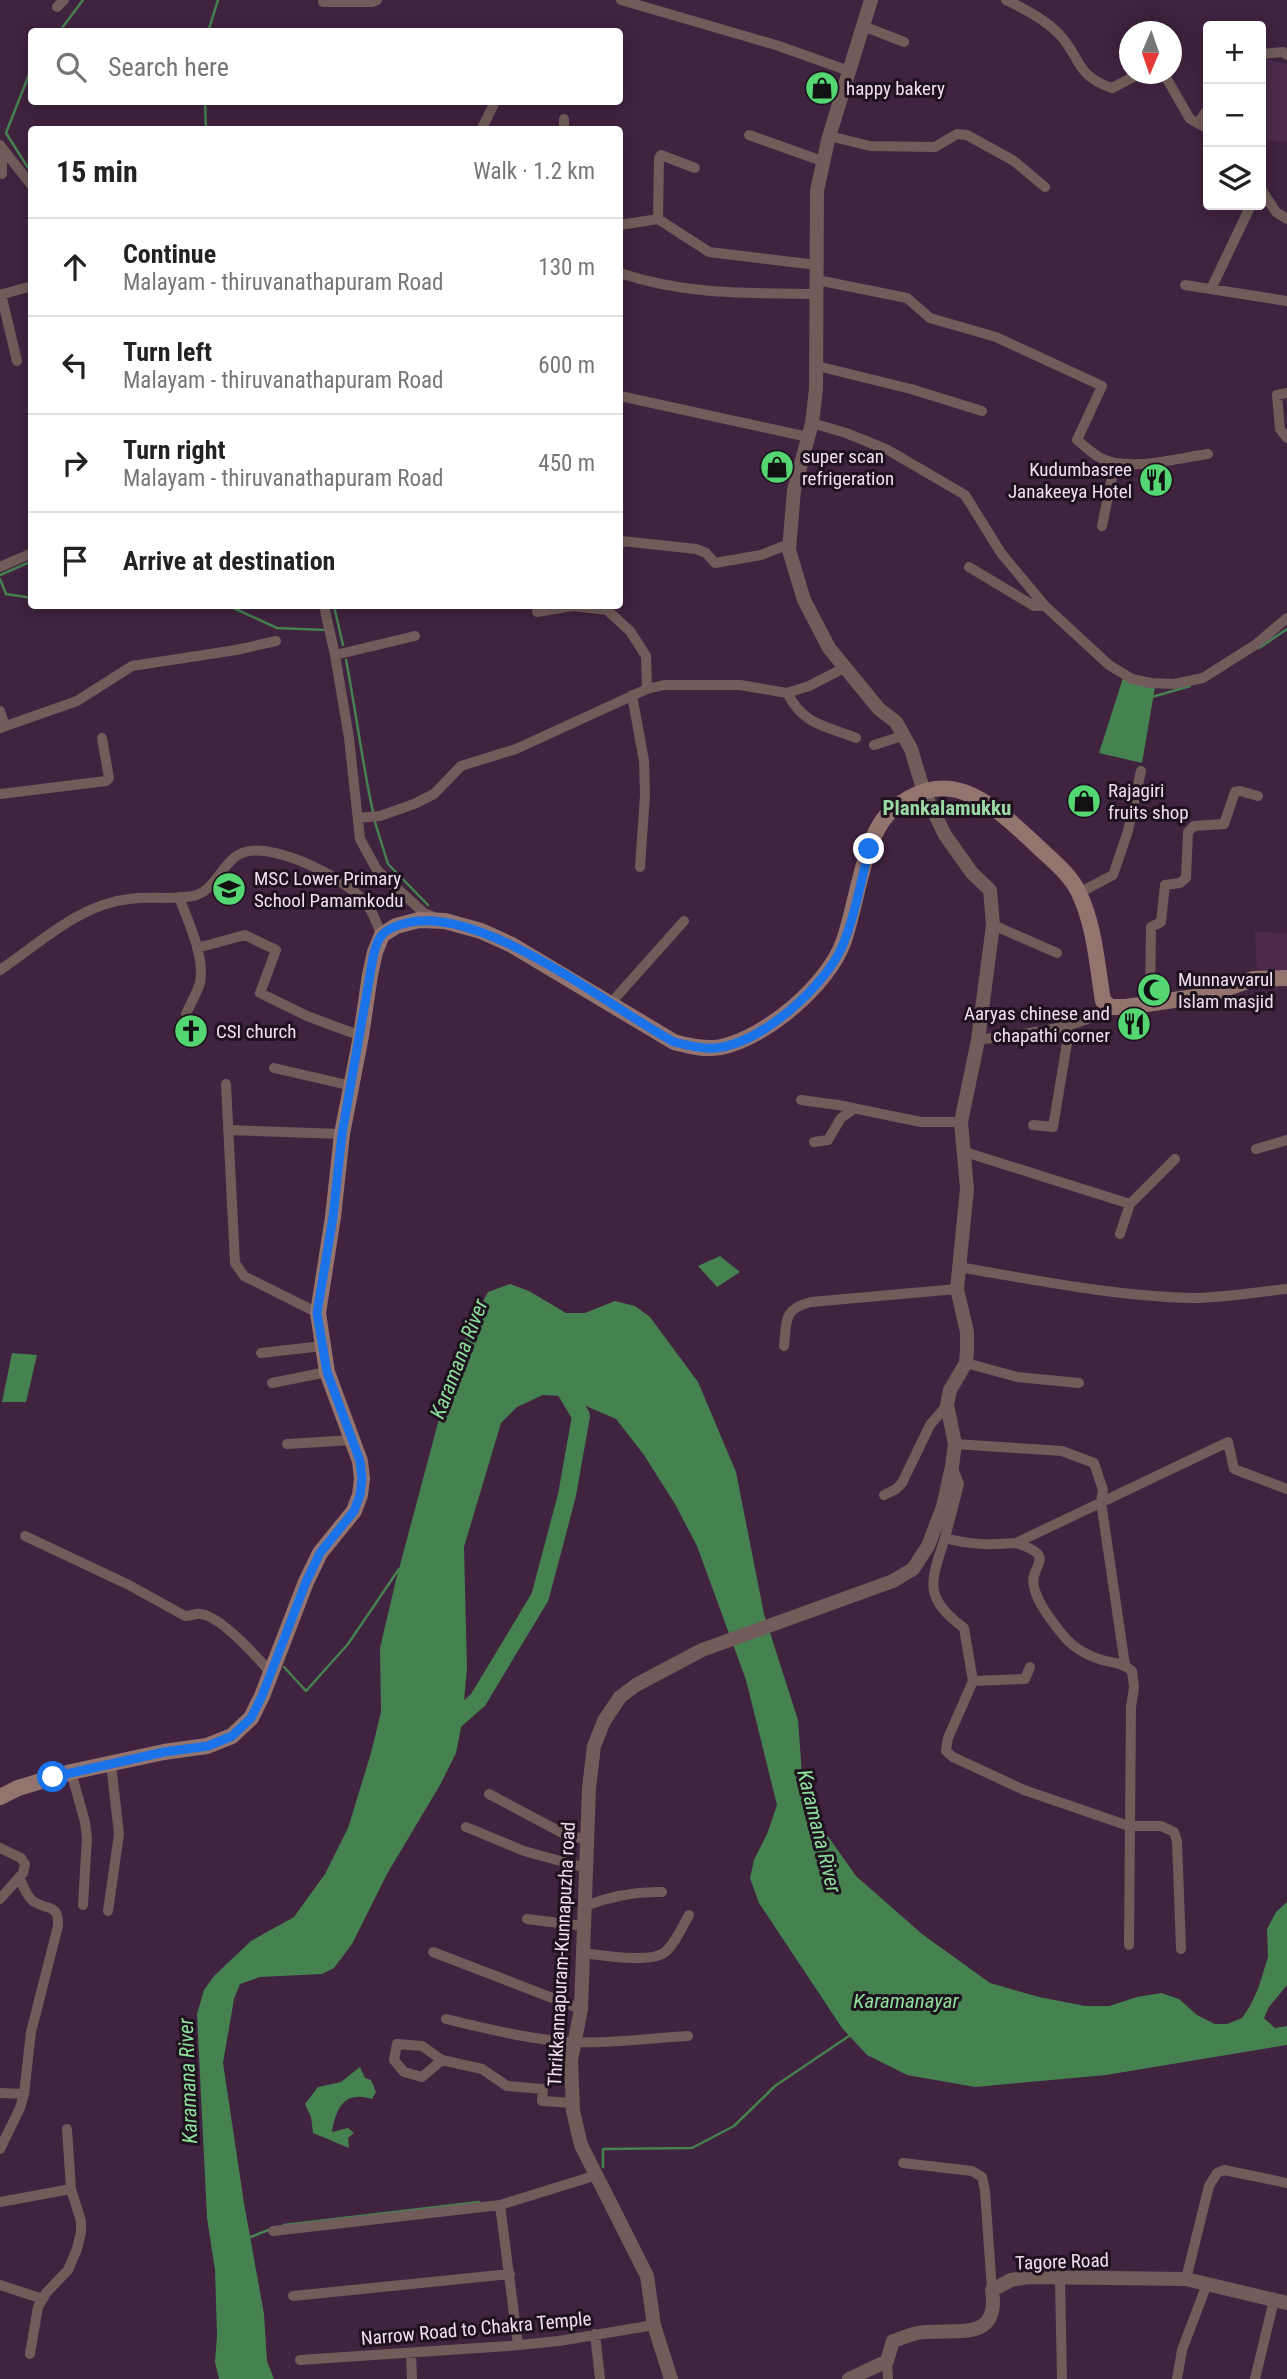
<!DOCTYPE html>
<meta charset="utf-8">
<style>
body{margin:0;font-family:"Roboto Condensed",sans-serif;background:#f6f6f6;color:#222}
.controls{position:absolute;right:21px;top:21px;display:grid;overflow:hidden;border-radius:7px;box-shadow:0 4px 18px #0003}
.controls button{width:63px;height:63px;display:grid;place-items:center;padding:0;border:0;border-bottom:2px solid #e0e0e0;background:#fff;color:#222;font:35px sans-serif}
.compass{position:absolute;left:1119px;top:21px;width:63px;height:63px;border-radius:50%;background:#fff;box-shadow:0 4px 18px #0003;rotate:182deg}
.stop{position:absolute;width:21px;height:21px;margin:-16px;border:5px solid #1a73e8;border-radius:50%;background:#fff}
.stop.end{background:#1a73e8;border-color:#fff;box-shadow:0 2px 7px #0008}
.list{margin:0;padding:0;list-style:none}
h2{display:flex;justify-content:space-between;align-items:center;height:91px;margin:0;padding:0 28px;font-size:30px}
h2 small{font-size:23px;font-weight:400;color:#767676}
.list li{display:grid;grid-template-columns:46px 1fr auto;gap:21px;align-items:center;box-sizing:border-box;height:98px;padding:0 28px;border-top:2px solid #e0e0e0}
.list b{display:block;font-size:26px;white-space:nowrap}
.list p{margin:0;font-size:23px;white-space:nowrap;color:#767676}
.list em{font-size:23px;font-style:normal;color:#767676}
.icon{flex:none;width:38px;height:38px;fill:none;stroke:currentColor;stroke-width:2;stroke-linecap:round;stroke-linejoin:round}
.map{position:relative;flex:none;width:1287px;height:2379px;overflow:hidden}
.search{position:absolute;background:#fff;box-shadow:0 4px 18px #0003;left:28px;top:28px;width:595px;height:77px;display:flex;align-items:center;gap:18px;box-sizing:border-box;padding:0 24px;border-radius:7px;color:#767676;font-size:26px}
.panel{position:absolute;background:#fff;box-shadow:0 4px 18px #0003;left:28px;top:126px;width:595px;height:483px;border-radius:7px}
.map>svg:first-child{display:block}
.built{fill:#4d2a4c}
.water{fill:#468150}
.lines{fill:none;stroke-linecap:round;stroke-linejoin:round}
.stream{stroke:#468150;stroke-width:2.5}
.river{stroke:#468150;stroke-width:18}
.minor{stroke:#715c59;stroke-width:10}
.tertiary{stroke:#715c59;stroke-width:14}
.secondary{stroke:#94746f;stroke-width:16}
.route{stroke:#1a73e8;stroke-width:9}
.labels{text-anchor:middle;stroke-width:6;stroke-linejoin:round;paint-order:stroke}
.poi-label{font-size:19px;fill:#f1def0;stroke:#1f121f;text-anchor:start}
.street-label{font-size:19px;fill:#f1def0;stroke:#1f121f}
.neighbourhood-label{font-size:21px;font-weight:bold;fill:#9ad9a3;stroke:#1f121f}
.water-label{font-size:21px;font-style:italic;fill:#8ce09a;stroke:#1f121f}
</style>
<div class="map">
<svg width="1287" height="2379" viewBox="0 0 1287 2379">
<rect width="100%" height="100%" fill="#40233f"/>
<path class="built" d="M1261 59 1287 64V142L1261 140Z
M228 872 241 880 237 886 244 891 236 905 216 892Z
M1255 931 1287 934V970L1257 971Z"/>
<path class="water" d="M1123 678 1155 687 1142 763 1099 753Z
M720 1256 740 1272 717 1287 698 1266Z
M510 1284 529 1291 566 1313H585L615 1301 635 1306 650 1317 698 1382 736 1472 764 1614 798 1720 802 1774 820 1825 856 1876 922 1934 990 1983 1039 1997 1085 2006H1109L1137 1997 1161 1993 1179 1999 1197 2015 1215 2024H1227L1242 2018 1250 2006 1258 1989 1268 1957 1267 1929 1276 1912 1287 1902V1985L1269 2007 1264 2018 1275 2028 1287 2026V2045L1106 2075 975 2087 907 2075 867 2055 842 2028 759 1903 750 1878 754 1860 767 1834 777 1805 746 1680 697 1546 675 1504 644 1455 616 1419 563 1396 543 1395 517 1407 501 1423 464 1547 467 1669 462 1723 456 1753 440 1785 387 1874 352 1944 334 1968 322 1974 260 1977 240 1984 234 1999 223 2063 244 2203 264 2314 267 2361 274 2379H219L215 2362 217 2335 215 2270 207 2218 197 2014 204 1990 214 1976 251 1941 294 1917 325 1874 348 1828 371 1753 381 1712 380 1648 395 1584 439 1419 468 1330 488 1292Z
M12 1353 37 1355 26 1402H2Z
M360 2067 365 2078 371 2080 376 2092 372 2099C344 2090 336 2108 332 2132L348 2128 354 2133 348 2138 349 2148 313 2133 311 2117 305 2104 318 2087 341 2082Z"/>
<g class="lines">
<path class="stream" d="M59 32 83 0
M208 32 218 0
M32 67 6 133 32 174
M205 102 206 130
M0 575 32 561
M0 579 6 594 32 598
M229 606 277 628 326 630
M334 606 343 645
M1259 648 1287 629
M346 660C356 711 362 762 373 812
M1152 697 1190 686
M374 819 388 864 428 905
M284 1667 306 1691 348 1644 399 1569
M603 2167V2149L692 2148 734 2126 775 2086 849 2036
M284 2225 479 2202
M248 2238 271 2229"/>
<path class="river" d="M446 1728 478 1700 540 1597 567 1495 581 1416 560 1381"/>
<path class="minor" d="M621 0 779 46 849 71
M1006 0C1023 8 1043 18 1057 32 1081 55 1074 76 1112 88L1139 74
M323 2H372L377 0
M57 7 64 0
M863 26 904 42
M1261 54 1283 52 1287 55
M1164 74 1190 119 1208 129
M564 119V130
M1198 123 1208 109
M481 130 495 102
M749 135 822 161
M829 136 870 146 935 147 957 134 967 135 1014 161 1045 187
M0 145 32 186
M2 148V174
M1261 189 1276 212 1287 219
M658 219 659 158 661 155 695 168
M620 225 658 219 709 252 817 265
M620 273C684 295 750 293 817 294
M817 280 907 298 930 318 996 337 1102 386 1077 440C1084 445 1091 453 1099 457 1126 473 1178 458 1208 454
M1185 285 1287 301
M1211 289 1251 205
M1 294 17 361
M0 295 32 286
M817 366 911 389 982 411
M1287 393 1277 395 1280 429 1287 438
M620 396 808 437
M812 423 846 433 888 450 965 495 1001 553 1045 606 1109 665 1132 679 1151 683 1174 684 1203 678 1255 645 1287 618
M1102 526 1115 463
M620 545 622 541 696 549 706 553 715 563 761 555 789 544
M0 567 32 553
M969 567 1034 606H1045
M324 606 335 655 349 738 360 839 377 870 424 913 434 917
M537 612 573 606 607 610 630 631 646 656 647 689
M335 655 415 636
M787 693C805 726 824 725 856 738
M632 695 644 761 645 795 640 867
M0 711 5 726
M0 728 77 701 132 666 236 650 276 641
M874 745 902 736
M0 794 106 781 109 778 102 738
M358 818 380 816 414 804 434 794 461 766 516 749 647 689 664 685H740L787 693 809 686 844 668
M1079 893 1113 875 1128 831 1141 771
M179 897C188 922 205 955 200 983 197 993 190 1004 186 1014
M993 925 1057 953
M197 948 245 935 276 950 260 993 307 1016 361 1036
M0 970C40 943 80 904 129 899 150 896 173 900 193 896 217 891 222 859 245 852 276 843 351 880 368 906 374 914 377 926 382 935
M610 1004 684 921
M1150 1004 1151 927 1161 922 1165 885 1180 883 1186 878 1188 832 1194 826 1224 824 1235 792 1240 791 1258 796
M978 1040C1022 1033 1073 1032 1111 1007
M274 1068 352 1086
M226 1084 235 1263 244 1276 318 1313
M801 1100 838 1105 921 1122H961
M1033 1125 1053 1127 1070 1025
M228 1130 342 1134
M814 1142 828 1140 841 1118 854 1109
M1256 1149 1287 1140
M965 1152 1130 1204 1120 1234
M1130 1204 1175 1159
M958 1267C1036 1280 1113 1296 1191 1298 1223 1298 1256 1292 1287 1289
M784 1346C787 1320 783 1309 811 1302L957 1289
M261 1353 322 1346
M966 1363 1017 1377 1079 1383
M272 1383 327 1372
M287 1444 353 1440
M955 1444 1062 1451 1094 1463 1103 1490 1101 1502 1125 1665
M952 1466 959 1484 945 1538C969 1545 991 1545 1016 1543L1228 1442 1234 1469 1287 1489
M884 1495 896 1489 902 1483 930 1425 947 1405
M25 1536 129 1585 185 1616C191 1616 196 1613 201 1614 221 1616 258 1658 272 1674
M945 1538C931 1581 922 1597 964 1628L973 1681 948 1738 946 1751 953 1757 1024 1790 1129 1826H1161L1174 1832 1177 1841 1181 1949
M1016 1543C1060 1557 1028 1565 1034 1587 1038 1604 1051 1620 1062 1634 1072 1647 1086 1655 1102 1660 1113 1663 1123 1663 1132 1671L1134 1687 1131 1707 1129 1945
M973 1681 1025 1679 1030 1667
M71 1772 85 1822 87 1838 83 1905
M489 1794 568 1836 587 1839
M466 1827 524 1851 586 1868
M0 1848 21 1858 25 1864 23 1873 0 1899
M585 1906C611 1896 634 1891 662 1892
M108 1911 119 1834 111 1764
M527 1919 583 1926
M433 1952 581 2009
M583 1953C601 1955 651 1964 665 1952 675 1944 682 1927 689 1915
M446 2019C488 2029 531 2040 574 2042 612 2044 650 2038 688 2036
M442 2060 422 2077 404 2072 394 2060 397 2044 422 2046 442 2060 482 2069 507 2086 543 2089 542 2101 573 2103
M0 2093 24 2094
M0 2149 20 2108 24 2094 31 2032 58 1926C59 1903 47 1911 33 1901 26 1896 23 1885 19 1877
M903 2163 972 2171 982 2177 985 2191 992 2290
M0 2202 71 2189
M500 2205 518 2345
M273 2231 500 2205 597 2175
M1060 2278 1062 2379
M1186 2279 1209 2186 1217 2173 1224 2170 1287 2183
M0 2285 43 2299
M293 2296 510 2274
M595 2334 600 2379
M411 2353 412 2379
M30 2354 38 2307 46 2293 68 2270 77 2249 81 2232V2221L71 2189 67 2129
M300 2360 508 2346 559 2341 654 2325
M887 2361 888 2379
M1177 2379 1182 2350 1207 2284
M1255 2379 1274 2300"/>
<path class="tertiary" d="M671 2379 654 2325 647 2276 581 2145 573 2111 571 2060 581 2009 589 1788 594 1746 604 1721 620 1697 636 1685 702 1650 893 1581 913 1569 928 1546 943 1507 952 1466 955 1444 947 1405 950 1390 966 1363 967 1351V1332L957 1289 967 1189 961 1122 978 1040 993 925 990 890 972 873 945 835 924 792 911 749 896 722 879 709 829 648 804 600 789 550 794 490 812 423 816 389 817 191 828 140 871 0
M849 2379 887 2361 893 2341C903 2338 914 2332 925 2332 960 2329 1000 2341 992 2290L1011 2280 1028 2277 1186 2279 1287 2303"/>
<path class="secondary" d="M0 1797 18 1788 71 1772 164 1752 207 1746 232 1736 251 1718 262 1696 306 1582 320 1553 354 1511 360 1495 362 1479 360 1461 327 1372 318 1313 333 1217 342 1134 361 1036 370 975 375 952 382 935 396 926 419 920 445 921 481 931 512 945 674 1042C690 1046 705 1050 721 1047 765 1038 827 986 843 943 856 909 863 839 888 814 944 761 988 800 1033 842 1048 857 1070 873 1079 893 1095 927 1097 965 1103 1001L1111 1007H1126L1208 995 1253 979 1287 978"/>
</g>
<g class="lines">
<path class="route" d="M53 1777 164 1752 208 1746 232 1736 251 1718 262 1696 306 1582 320 1553 354 1511 360 1495 362 1479 360 1461 327 1372 317 1313 333 1217 342 1134 370 975C372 963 374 944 382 935 388 928 398 925 406 923 482 904 607 1006 674 1042 689 1046 702 1049 716 1048 762 1043 824 987 842 947 855 916 861 881 869 849"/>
</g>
<defs>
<g id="shop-disc" transform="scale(1.75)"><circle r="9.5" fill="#54d672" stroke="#1f121f"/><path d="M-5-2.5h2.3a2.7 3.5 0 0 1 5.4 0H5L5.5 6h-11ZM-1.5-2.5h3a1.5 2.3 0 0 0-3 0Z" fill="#111"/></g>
<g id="restaurant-disc" transform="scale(1.75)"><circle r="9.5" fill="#54d672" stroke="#1f121f"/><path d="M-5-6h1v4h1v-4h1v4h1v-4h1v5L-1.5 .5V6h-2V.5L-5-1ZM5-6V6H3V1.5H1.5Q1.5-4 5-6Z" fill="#111"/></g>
<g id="school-disc" transform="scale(1.75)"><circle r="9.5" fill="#54d672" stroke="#1f121f"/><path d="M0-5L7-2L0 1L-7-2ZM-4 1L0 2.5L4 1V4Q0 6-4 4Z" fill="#111"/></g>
<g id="mosque-disc" transform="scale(1.75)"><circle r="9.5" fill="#54d672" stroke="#1f121f"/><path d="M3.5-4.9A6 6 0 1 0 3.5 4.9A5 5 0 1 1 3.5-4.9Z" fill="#111"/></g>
<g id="church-disc" transform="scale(1.75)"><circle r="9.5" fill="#54d672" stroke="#1f121f"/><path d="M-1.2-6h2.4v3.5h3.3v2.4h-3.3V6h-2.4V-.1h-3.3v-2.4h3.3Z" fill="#111"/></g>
</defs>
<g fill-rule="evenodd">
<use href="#shop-disc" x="822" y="88"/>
<use href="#shop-disc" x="777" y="467"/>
<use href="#restaurant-disc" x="1156" y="480"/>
<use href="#shop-disc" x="1084" y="801"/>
<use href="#school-disc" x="229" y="889"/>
<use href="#mosque-disc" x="1154" y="990"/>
<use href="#restaurant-disc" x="1134" y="1024"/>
<use href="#church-disc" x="191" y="1031"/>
</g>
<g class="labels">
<g class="poi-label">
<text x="846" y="95">happy bakery</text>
<text x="802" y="463">super scan<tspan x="802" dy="22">refrigeration</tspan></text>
<text x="1132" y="476" text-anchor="end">Kudumbasree<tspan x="1132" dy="22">Janakeeya Hotel</tspan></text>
<text x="1108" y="797">Rajagiri<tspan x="1108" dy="22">fruits shop</tspan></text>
<text x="254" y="885">MSC Lower Primary<tspan x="254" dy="22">School Pamamkodu</tspan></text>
<text x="1178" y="986">Munnavvarul<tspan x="1178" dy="22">Islam masjid</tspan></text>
<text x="1110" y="1020" text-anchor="end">Aaryas chinese and<tspan x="1110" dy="22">chapathi corner</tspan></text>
<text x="216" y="1038">CSI church</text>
</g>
<g class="street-label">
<text transform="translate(561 1954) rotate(-87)" y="7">Thrikkannapuram-Kunnapuzha road</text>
<text transform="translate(1062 2261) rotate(-2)" y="7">Tagore Road</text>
<text transform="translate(476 2328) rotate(-5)" y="7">Narrow Road to Chakra Temple</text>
</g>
<g class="neighbourhood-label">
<text x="947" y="815">Plankalamukku</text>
</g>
<g class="water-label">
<text transform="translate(459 1359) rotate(-69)" y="7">Karamana River</text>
<text transform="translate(819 1831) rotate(76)" y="7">Karamana River</text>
<text x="906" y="2008">Karamanayar</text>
<text transform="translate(188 2081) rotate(-92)" y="7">Karamana River</text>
</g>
</g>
</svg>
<div class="controls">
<button>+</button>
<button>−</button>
<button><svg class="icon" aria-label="layers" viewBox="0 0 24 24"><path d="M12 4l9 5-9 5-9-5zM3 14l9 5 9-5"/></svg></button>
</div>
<svg class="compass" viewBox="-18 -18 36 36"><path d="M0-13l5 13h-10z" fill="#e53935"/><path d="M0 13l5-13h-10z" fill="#767676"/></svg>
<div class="stop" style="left:53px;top:1777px"></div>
<div class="stop end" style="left:869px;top:849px"></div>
<div class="search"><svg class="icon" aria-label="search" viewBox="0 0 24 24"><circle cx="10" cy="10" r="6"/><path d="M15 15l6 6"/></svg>Search here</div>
<section class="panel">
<h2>15 min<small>Walk · 1.2 km</small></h2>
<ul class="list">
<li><svg class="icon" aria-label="ahead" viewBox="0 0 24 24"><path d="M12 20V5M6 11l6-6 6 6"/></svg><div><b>Continue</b><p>Malayam - thiruvanathapuram Road</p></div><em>130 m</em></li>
<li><svg class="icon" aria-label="left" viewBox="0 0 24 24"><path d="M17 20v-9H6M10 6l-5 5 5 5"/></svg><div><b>Turn left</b><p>Malayam - thiruvanathapuram Road</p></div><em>600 m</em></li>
<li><svg class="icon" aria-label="right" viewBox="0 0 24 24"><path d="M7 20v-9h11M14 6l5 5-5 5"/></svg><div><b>Turn right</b><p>Malayam - thiruvanathapuram Road</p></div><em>450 m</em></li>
<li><svg class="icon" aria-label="arrive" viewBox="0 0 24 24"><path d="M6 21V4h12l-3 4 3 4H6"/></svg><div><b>Arrive at destination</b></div></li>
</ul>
</section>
</div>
